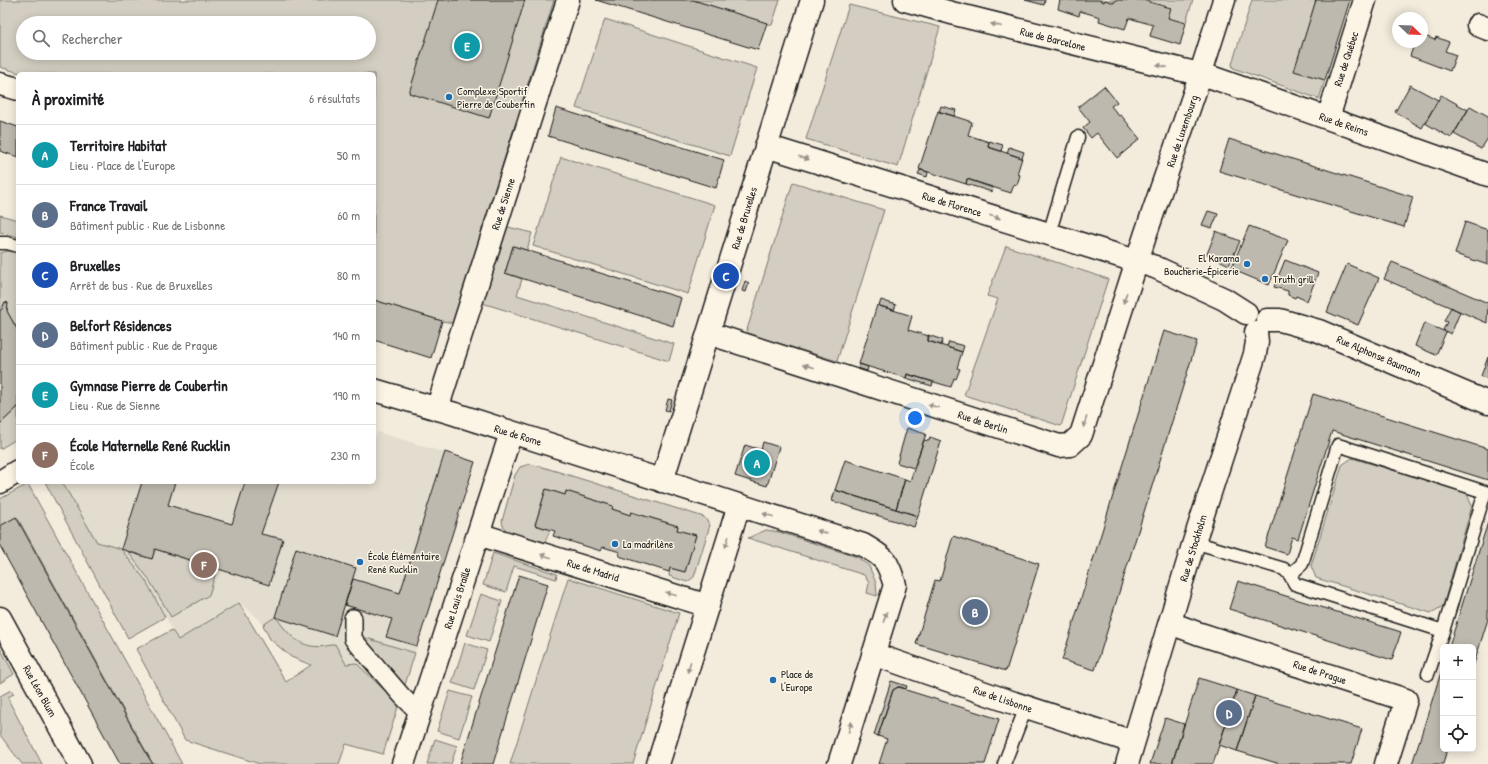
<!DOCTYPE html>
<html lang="fr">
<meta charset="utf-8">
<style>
body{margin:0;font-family:"Patrick Hand",sans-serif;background:#f2f2f2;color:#202124}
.controls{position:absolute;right:12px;bottom:12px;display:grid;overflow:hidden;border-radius:6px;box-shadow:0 2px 10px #0003}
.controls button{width:36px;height:36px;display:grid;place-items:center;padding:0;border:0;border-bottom:1px solid #e0e0e0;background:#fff;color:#202124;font:20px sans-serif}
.compass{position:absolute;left:1392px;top:12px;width:36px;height:36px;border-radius:50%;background:#fff;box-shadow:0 2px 10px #0003;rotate:113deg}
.you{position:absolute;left:915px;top:418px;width:14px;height:14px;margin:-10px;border:3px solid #fff;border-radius:50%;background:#1a73e8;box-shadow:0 0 0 6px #1a73e833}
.badge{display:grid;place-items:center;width:26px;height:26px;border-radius:50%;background:#1f6fb2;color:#fff;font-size:13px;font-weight:700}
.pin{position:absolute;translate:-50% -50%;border:2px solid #fff;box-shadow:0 1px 4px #0006}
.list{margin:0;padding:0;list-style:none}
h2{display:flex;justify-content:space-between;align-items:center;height:52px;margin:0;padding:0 16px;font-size:17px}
h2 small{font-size:13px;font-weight:400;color:#757577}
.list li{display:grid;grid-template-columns:26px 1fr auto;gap:12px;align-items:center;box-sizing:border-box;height:60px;padding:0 16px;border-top:1px solid #e0e0e0}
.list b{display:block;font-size:15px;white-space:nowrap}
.list p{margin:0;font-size:13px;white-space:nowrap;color:#757577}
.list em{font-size:13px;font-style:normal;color:#757577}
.icon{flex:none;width:22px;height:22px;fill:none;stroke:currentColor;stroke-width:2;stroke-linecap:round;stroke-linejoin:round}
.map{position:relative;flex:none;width:1488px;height:764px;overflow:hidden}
.search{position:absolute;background:#fff;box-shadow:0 2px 10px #0003;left:16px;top:16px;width:360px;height:44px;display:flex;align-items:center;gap:10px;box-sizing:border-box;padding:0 14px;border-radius:22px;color:#757577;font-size:15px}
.panel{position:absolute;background:#fff;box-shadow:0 2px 10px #0003;left:16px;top:72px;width:360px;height:412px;border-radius:6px}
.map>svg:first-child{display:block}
.built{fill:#e3ddcf}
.green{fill:#d3cec1;stroke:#78756e;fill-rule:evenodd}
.building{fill:#beb9ae;stroke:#1c1c1c}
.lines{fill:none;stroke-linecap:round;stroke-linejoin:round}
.service-casing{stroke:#1c1c1c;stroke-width:15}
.pedestrian-casing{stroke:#1c1c1c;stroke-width:20}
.minor-casing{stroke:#1c1c1c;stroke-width:25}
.service{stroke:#fcf5e5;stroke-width:12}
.pedestrian{stroke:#fcf5e5;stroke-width:17}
.minor{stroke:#fcf5e5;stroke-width:22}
.oneway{fill:#97938b}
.poi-dot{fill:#1f6fb2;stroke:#fcf5e5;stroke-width:1.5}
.labels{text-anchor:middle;stroke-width:3;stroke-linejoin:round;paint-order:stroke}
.street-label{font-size:11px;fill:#1c1c1c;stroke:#fcf5e5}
.poi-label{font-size:11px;fill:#1c1c1c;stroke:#fcf5e5;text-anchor:start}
</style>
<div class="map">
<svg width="1488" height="764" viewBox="0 0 1488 764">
<rect width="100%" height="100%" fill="#f3ecdd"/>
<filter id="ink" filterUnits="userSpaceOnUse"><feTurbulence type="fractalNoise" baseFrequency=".025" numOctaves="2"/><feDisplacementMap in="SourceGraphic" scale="8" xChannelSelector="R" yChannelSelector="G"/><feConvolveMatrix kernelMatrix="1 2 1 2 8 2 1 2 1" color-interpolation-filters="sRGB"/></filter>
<g filter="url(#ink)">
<path class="built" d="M378 432 475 462 399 704 333 666 291 657 270 639 260 620 241 604 286 682 223 722 146 581 121 549 97 542 62 482H374V439Z"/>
<path class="green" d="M0 0H554L453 323 442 321 374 300V74H23L0 67ZM23 23H369V53H23Z
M693 0H780L772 25Z
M1085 0H1193L1184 28Z
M1252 0H1316L1295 71 1325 80 1319 99 1233 68 1232 64Z
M849 5 940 27 898 167 806 139Z
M605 19 757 68 730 156 576 108Z
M561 157 715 205 688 294 533 246Z
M793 182 884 210 837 361 746 333Z
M0 215 18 220V237L0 232Z
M508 227 532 233 527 250 513 246 505 273 522 279 517 295 674 344 669 361 479 302 501 231Z
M1006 246 1108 279 1061 426 964 395 998 299 987 296Z
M12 250 18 252V325L15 326 7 311 8 303 5 302 2 309 0 311V253Z
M18 407V438L0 449V424Z
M1352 458 1466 492 1472 506 1443 606 1431 613 1316 578 1311 566 1342 465Z
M530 464 546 468 704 517 710 525 694 577 687 582 669 576 670 568 685 572 696 535 677 530 678 526 631 512 630 515 612 509 613 506 566 491 565 495 546 489 535 525 550 530 545 542 507 532 503 526 502 521 515 475 520 467Z
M45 482H62L97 542 121 549 146 581 165 617 128 638Z
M28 484 182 764H153L17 517 0 526V499Z
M766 530 779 532 857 557 869 566 876 583 877 596 867 593 869 583 864 575 748 538Z
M155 549 217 569 209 595 171 617 148 578 128 552 152 559Z
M493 553 557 574 556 579 514 566 506 592 483 585Z
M568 578 679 613 633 764H510Z
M481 594 502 601 489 642 467 635Z
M239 603 286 682 311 665 291 657 270 639 263 625 275 617C279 620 281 625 285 629 299 646 314 650 335 644L346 664 356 663 399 704 383 754 346 744 339 764H260L185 740 136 649 172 630 178 640Z
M360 636 415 653 404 688Z
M465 643 487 650 474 690 452 683Z
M0 648 14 674 0 683Z
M11 690 14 694 8 697 10 703 42 764H22L0 735V696Z
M450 691 472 697 459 738 437 731Z
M435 739 457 746 451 764H427Z"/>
<path class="building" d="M438 0H525L489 118 409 93Z
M596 0H693L767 23 758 50Z
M1025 0H1045L1044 5Z
M1060 0H1099L1104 2 1105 0 1114 3 1115 0H1149V2L1171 8 1168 18 1186 23 1180 45 1150 36 1153 25 1129 18 1125 29 1099 21 1100 17 1080 11 1079 16 1058 9Z
M1316 0H1350L1325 80 1294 71Z
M1422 35 1435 40 1436 37 1449 42 1445 51 1456 55 1450 71 1410 56 1415 42H1422Z
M1410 85 1438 100 1422 128 1395 112Z
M1104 86 1117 102 1111 106 1119 116 1121 115 1140 139 1117 158 1097 133 1091 138 1083 128 1090 122 1078 107Z
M1441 95 1468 110 1451 138 1425 123Z
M941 106 956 110 954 116 939 112Z
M1470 106 1488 116V138L1481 149 1454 134Z
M556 108 724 160 716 188 548 136Z
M938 111 972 122 968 135 989 142 988 147 1022 158 1017 174 1020 175 1017 185 1014 184 1011 193 967 179 966 184 919 169Z
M0 121 18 127V157L0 151Z
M1229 139 1413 197 1404 227 1219 171Z
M989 141 1003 145 1001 151 988 147Z
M1009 147 1024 152 1022 158 1007 153Z
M920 170 928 172 927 177 918 174Z
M967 179 993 188 992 192 966 184Z
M1208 211 1218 214 1212 228 1202 225Z
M1465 222 1488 230V265L1455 254Z
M1249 226 1288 240 1269 285 1231 269Z
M1216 231 1240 241 1229 265 1207 254Z
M513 246 681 298 673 326 505 273Z
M1285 260 1318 273 1307 301 1296 296 1295 298 1288 295V291L1274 287Z
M1392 262 1488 303 1487 323 1384 279Z
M1347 264 1379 278 1358 325 1327 312Z
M745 281 749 283 746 292 742 291Z
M374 300 442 321 431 358 374 340Z
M881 300 896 305 894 310 879 306Z
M5 302 8 303 7 311 18 331V407L0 424V311L2 309Z
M877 305 912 316 908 330 929 336 928 341 962 352 957 368 960 369 956 379 954 378 951 387 907 374 906 378 859 364Z
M1451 307 1460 312 1451 334 1443 330 1447 322 1444 321Z
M1424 323 1446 332 1436 355 1415 346Z
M1164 331 1197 341 1095 670 1062 660Z
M928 335 943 340 941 345 928 341Z
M949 342 964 346 962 352 947 347Z
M1488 357V379L1481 376Z
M860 364 868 367 867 371 858 368Z
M907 374 933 382 932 386 906 378Z
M1313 394 1488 449V480L1332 431 1298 539 1292 537 1287 554 1265 547Z
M668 399 672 400 669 411 665 410Z
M907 428 926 434 914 468 897 463Z
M930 437 941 441 918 516 896 509 905 479 910 481 924 440 929 441Z
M763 442 779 447 767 486 735 476 745 445 761 450Z
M445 452 475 462 417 646 386 637 392 619 345 605 353 579 400 593Z
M845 460 905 479 896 509 835 490Z
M142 482H175L168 505 232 524 245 482H279L261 534 283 539 269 585 155 549 152 559 121 549Z
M546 489 565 495 566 491 613 506 612 509 630 515 631 512 678 526 677 530 696 535 685 572 670 568 669 572 619 556 620 552 603 547 601 551 553 536 555 531 535 525Z
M835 490 918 516 914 527 832 501Z
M16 517 149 758 153 764H120L0 546V526Z
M1488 522V619L1473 667V647H1449Z
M953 536 1039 564 1006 671 916 644 935 580 940 581Z
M296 548 356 568 335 636 275 617Z
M519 575 548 584 493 764H460Z
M1238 581 1401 632 1392 660 1229 609Z
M1443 666V749H1447L1443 764H1412Z
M1199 678 1237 690 1213 764H1172Z
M891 681 907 686 906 689 898 687 893 690 878 736 874 735Z
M898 687H901L906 689V690L999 719 985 764H879L887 739 878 736 892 693 893 690Z
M1237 690 1255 696 1237 751 1219 745Z
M1255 696 1362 729 1351 764H1280L1237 751Z
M1165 718 1184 724 1172 764H1150Z"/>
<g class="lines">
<g class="service-casing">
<path id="service" d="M1049 234 1078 137
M0 243H7L18 246
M1194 542 1284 569 1290 575 1295 584 1443 631 1485 492 1338 445 1302 564 1290 575
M1428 674 1443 631
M1004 764 1026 707"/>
</g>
<g class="pedestrian-casing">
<path id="pedestrian" d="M353 618V639L402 696 420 714"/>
</g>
<g class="minor-casing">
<path id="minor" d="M905 0 955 14 1211 77 1488 175
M1478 25 1488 29
M0 84 18 89
M1328 118 1365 0
M766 146 1155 267 1224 299 1246 313
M1267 320H1280L1319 331 1488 403
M708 333 1059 446 1070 445 1081 435 1146 233 1195 91 1224 0
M374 390 455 414 863 545C886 558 887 560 895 585L839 764
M437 409 568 0
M662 481 812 0
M0 482 18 471
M478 534 708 606
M0 618 80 764
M1170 623 1197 633 1406 700 1386 764
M873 654 1005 700 1133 742
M403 764 511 433
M658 764 739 505
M1127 764 1194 542 1255 354 1257 342 1256 332"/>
</g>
<use href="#service" class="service"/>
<use href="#pedestrian" class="pedestrian"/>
<use href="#minor" class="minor"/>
</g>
<defs><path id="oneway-solid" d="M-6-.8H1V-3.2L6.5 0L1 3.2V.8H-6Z"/></defs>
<g class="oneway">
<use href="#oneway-solid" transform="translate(996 25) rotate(-166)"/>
<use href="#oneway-solid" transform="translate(1162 66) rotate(-166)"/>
<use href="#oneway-solid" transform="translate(804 158) rotate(17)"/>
<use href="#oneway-solid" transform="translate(995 217) rotate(17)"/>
<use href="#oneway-solid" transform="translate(1125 298) rotate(108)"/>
<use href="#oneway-solid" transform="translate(809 366) rotate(-162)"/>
<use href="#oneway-solid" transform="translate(933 406) rotate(-162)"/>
<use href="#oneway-solid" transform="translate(1085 422) rotate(108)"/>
<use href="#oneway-solid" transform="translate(768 515) rotate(-162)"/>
<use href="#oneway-solid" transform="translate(822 532) rotate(-162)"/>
<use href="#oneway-solid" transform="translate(727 542) rotate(108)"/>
<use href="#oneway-solid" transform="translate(546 556) rotate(-163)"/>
<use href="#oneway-solid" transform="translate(671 594) rotate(-163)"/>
<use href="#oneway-solid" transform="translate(885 617) rotate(-72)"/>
<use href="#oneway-solid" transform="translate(689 667) rotate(107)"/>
<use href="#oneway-solid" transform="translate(850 727) rotate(-73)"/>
</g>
</g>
<g class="poi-dot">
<circle cx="449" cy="97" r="4"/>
<circle cx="1247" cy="264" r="4"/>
<circle cx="1265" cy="279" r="4"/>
<circle cx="615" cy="544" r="4"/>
<circle cx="360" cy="562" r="4"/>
<circle cx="773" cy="680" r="4"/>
</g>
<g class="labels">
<g class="street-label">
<text transform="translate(1053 39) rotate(14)" y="4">Rue de Barcelone</text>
<text transform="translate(1346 59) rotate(-72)" y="4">Rue de Québec</text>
<text transform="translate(1344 124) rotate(19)" y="4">Rue de Reims</text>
<text transform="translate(1182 131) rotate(-71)" y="4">Rue de Luxembourg</text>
<text transform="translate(503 204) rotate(-72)" y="4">Rue de Sienne</text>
<text transform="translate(952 204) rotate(17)" y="4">Rue de Florence</text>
<text transform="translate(744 218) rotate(-73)" y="4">Rue de Bruxelles</text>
<text transform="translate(1379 356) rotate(23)" y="4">Rue Alphonse Baumann</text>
<text transform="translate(983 422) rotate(18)" y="4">Rue de Berlin</text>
<text transform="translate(518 435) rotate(17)" y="4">Rue de Rome</text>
<text transform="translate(1193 548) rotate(-73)" y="4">Rue de Stockholm</text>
<text transform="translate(593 570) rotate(17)" y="4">Rue de Madrid</text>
<text transform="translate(457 598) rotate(-72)" y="4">Rue Louis Braille</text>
<text transform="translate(1320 672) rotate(18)" y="4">Rue de Prague</text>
<text transform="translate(40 691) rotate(61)" y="4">Rue Léon Blum</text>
<text transform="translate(1003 699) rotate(19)" y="4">Rue de Lisbonne</text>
</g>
<g class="poi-label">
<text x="457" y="95">Complexe Sportif<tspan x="457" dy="13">Pierre de Coubertin</tspan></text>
<text x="1239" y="262" text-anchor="end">El Karama<tspan x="1239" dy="13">Boucherie-Épicerie</tspan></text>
<text x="1273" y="283">Truth grill</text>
<text x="623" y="548">La madrilène</text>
<text x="368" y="560">École Élémentaire<tspan x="368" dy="13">René Rucklin</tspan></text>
<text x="781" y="678">Place de<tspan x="781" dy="13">l'Europe</tspan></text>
</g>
</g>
</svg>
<div class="controls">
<button>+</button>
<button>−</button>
<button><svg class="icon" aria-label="locate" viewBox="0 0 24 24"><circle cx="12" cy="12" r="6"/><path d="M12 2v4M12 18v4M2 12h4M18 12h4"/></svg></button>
</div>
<svg class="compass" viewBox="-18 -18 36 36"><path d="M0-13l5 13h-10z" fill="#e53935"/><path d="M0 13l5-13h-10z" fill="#757577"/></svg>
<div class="you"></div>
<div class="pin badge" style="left:757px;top:463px;background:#0f9aa8">A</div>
<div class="pin badge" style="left:975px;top:612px;background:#5c6f8a">B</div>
<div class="pin badge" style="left:726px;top:276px;background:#1a4fb4">C</div>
<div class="pin badge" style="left:1229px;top:713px;background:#5c6f8a">D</div>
<div class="pin badge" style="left:467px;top:46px;background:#0f9aa8">E</div>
<div class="pin badge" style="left:204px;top:565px;background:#8d6e63">F</div>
<div class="search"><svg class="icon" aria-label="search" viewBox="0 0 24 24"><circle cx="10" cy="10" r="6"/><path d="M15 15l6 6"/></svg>Rechercher</div>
<section class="panel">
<h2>À proximité<small>6 résultats</small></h2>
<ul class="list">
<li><span class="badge" style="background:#0f9aa8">A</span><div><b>Territoire Habitat</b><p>Lieu · Place de l'Europe</p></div><em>50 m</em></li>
<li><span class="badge" style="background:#5c6f8a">B</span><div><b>France Travail</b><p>Bâtiment public · Rue de Lisbonne</p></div><em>60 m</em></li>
<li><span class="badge" style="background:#1a4fb4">C</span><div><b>Bruxelles</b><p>Arrêt de bus · Rue de Bruxelles</p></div><em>80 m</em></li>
<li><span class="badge" style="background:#5c6f8a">D</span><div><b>Belfort Résidences</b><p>Bâtiment public · Rue de Prague</p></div><em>140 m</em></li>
<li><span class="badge" style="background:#0f9aa8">E</span><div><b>Gymnase Pierre de Coubertin</b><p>Lieu · Rue de Sienne</p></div><em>190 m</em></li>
<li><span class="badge" style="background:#8d6e63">F</span><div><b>École Maternelle René Rucklin</b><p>École</p></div><em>230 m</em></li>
</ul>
</section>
</div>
